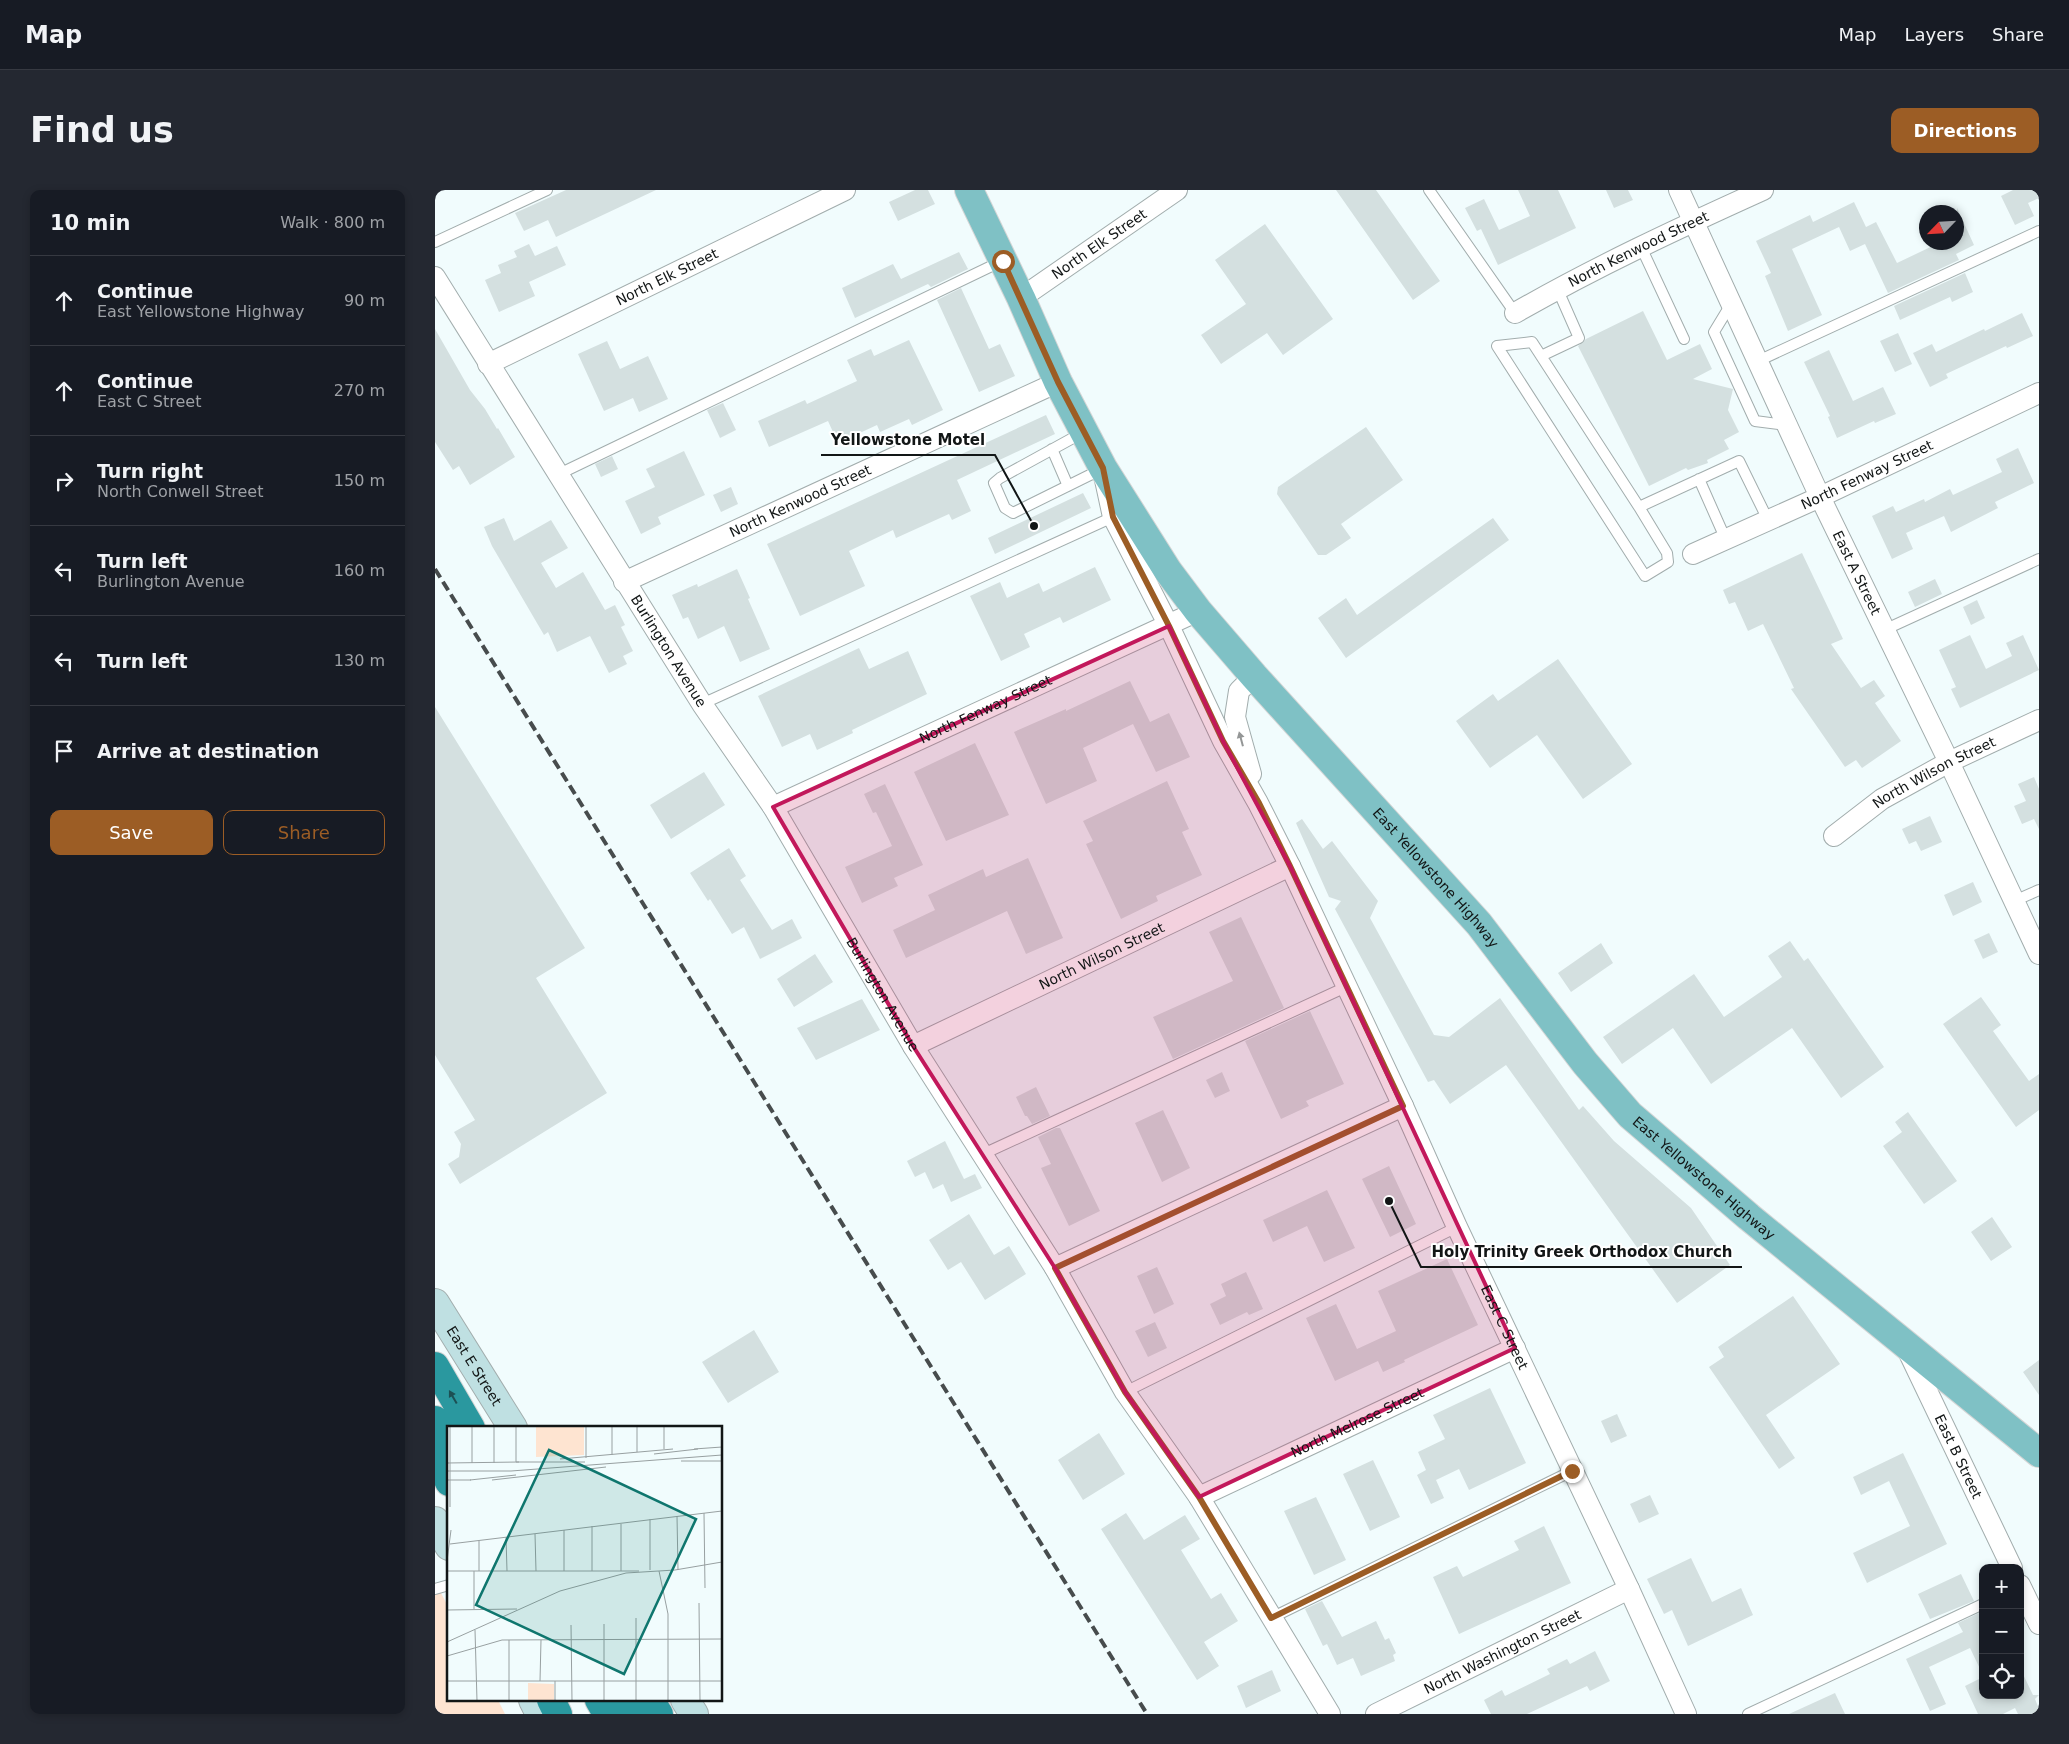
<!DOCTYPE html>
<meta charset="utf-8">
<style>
body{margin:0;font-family:"DejaVu Sans",sans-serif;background:#242831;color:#f1f3f6}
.controls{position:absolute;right:15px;bottom:15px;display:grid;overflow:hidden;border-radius:10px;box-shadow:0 2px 8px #0003}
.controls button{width:45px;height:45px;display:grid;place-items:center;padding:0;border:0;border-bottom:1px solid #363941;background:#171b24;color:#f1f3f6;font:25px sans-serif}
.compass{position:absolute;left:1484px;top:15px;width:45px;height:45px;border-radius:50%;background:#171b24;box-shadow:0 2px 8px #0003;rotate:245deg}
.stop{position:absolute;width:15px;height:15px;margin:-11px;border:4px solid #9c5d25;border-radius:50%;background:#fff}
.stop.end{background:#9c5d25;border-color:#fff;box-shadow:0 1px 5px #0008}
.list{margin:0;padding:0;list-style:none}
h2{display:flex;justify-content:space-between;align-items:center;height:65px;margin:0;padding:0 20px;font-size:21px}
h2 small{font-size:16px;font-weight:400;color:#9ea1a6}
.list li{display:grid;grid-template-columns:32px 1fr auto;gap:15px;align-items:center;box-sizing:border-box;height:90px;padding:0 20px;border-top:1px solid #363941}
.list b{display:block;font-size:19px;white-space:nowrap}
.list p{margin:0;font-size:16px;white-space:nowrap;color:#9ea1a6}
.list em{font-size:16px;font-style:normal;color:#9ea1a6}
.actions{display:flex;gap:10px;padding:15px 20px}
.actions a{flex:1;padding:11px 0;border:1px solid #9c5d25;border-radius:10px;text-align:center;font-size:18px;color:#9c5d25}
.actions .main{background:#9c5d25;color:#fff}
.icon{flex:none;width:28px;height:28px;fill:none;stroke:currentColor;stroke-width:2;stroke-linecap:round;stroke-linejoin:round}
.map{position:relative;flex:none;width:1604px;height:1524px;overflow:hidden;border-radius:10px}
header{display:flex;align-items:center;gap:30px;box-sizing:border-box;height:70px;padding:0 25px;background:#171b24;border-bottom:1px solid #363941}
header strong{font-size:24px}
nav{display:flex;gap:28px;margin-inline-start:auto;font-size:18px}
.intro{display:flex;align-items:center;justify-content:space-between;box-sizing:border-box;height:120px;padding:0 30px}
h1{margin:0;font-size:35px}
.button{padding:12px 22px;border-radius:10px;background:#9c5d25;color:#fff;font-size:18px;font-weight:700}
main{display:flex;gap:30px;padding:0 30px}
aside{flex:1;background:#171b24;border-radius:10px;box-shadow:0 2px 8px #0003}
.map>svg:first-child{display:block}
.green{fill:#fee4d1}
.building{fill:#d4e0e0}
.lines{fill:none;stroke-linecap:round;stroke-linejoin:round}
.service-casing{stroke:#a2adad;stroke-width:12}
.minor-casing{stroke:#a2adad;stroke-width:22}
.secondary-casing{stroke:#a2adad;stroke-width:30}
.primary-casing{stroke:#d4d5d5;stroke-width:30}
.motorway-casing{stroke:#d4d5d5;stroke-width:30}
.service{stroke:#fff;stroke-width:10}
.minor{stroke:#fff;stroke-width:20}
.secondary{stroke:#bfe0e2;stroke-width:28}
.primary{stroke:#7fc1c5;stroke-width:28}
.motorway{stroke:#2a989f;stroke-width:28}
.rail{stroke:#474c4d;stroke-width:4;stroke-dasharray:10 5;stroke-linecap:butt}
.oneway{fill:#949696}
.oneway2{fill:#1d5054}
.route{stroke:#9c5d25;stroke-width:6}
.marked{fill:#c2185b;fill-opacity:0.2;stroke:#c2185b;stroke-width:4;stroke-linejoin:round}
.labels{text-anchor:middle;stroke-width:4;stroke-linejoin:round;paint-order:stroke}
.street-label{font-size:14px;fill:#121616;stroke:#fff}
.inset-road{fill:none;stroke:#98a0a1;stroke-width:1}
.view{fill:#0f766e;fill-opacity:0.15;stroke:#0f766e;stroke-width:2.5}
.inset-edge{fill:none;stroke:#121616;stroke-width:2.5}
.leader{fill:none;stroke:#121616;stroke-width:2}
.callout-dot{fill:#121616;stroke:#fff;stroke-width:2}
.callout-label{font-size:15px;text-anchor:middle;font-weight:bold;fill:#121616;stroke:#fff;stroke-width:4;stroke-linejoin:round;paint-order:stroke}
</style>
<header>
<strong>Map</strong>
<nav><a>Map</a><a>Layers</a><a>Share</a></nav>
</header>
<div class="intro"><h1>Find us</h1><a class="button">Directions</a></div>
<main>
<aside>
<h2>10 min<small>Walk · 800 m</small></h2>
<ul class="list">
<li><svg class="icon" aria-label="ahead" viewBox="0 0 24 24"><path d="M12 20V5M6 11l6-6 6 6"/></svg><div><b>Continue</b><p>East Yellowstone Highway</p></div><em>90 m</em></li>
<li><svg class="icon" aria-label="ahead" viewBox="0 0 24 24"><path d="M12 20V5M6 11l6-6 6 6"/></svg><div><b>Continue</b><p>East C Street</p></div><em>270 m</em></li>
<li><svg class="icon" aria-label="right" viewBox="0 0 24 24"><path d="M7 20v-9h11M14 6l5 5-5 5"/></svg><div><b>Turn right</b><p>North Conwell Street</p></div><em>150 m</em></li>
<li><svg class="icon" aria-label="left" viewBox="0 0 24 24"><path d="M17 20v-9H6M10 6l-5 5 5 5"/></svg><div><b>Turn left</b><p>Burlington Avenue</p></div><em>160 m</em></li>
<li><svg class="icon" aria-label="left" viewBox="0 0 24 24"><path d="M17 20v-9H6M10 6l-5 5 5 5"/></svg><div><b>Turn left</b></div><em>130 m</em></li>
<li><svg class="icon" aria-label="arrive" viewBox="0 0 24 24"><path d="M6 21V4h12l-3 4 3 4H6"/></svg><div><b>Arrive at destination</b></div></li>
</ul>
<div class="actions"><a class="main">Save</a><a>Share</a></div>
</aside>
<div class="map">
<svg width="1604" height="1524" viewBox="0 0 1604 1524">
<rect width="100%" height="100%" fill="#f1fcfd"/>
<path class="green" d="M0 1392 14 1418V1510H63L70 1524H0Z"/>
<path class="building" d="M131 0H221L121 47 113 30 89 41 80 23Z
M480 0H493L500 14 463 31 454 12Z
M901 0H941L1005 91 978 110Z
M1083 0H1123L1141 38 1063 75 1046 39 1042 41 1030 18 1049 9 1064 40 1095 26Z
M1171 0H1193L1198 10 1179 18Z
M1578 0H1604V8L1593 13 1599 26 1580 35 1566 6Z
M1419 12 1431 37 1441 32 1462 73 1506 52H1522V18L1539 55 1521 64 1524 70 1453 103 1430 54 1415 61 1404 37 1357 59 1387 125 1353 141 1330 86 1336 83 1321 51 1375 25 1378 32Z
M830 34 898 129 848 165 832 143 786 174 766 145 811 114 780 70Z
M94 54 100 66 122 56 131 75 94 92 100 106 64 122 50 90 66 83 63 75 82 67 79 61Z
M524 62 533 79 496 97 493 94 420 128 407 98 458 74 466 89Z
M1530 83 1538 102 1517 112 1515 107 1465 130 1459 116Z
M526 98 554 159 565 154 580 186 544 202 502 110Z
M1208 121 1232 170 1265 154 1277 179 1258 189 1298 199 1293 220 1304 242 1289 250 1294 259 1272 270 1273 273 1253 280 1251 278 1214 296 1143 156 1151 149Z
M1587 123 1598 146 1572 158 1571 156 1511 184 1513 188 1495 197 1478 163 1497 154 1501 162 1549 139 1550 141Z
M0 139 35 200 50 219 62 239 63 238 80 267 35 295 24 276 18 280 0 252Z
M1463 143 1477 174 1460 182 1445 151Z
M474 150 508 220 477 235 474 229 445 242 442 235 403 253 393 231 334 257 323 231 370 210 372 214 422 191 412 170 436 159 439 166Z
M172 151 185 179 213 166 233 209 204 222 198 208 169 221 143 164Z
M1394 160 1418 211 1448 197 1461 224 1440 233 1439 231 1402 248 1393 227 1395 226 1369 172Z
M288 213 301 240 285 248 272 220Z
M611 225 620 244 522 290 536 321 517 330 514 324 461 348 458 340 414 361 430 396 365 426 332 354Z
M931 237 968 290 906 334 916 348 891 365H883L842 304 843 297Z
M1583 258 1599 293 1560 312 1563 318 1516 342 1509 326 1471 343 1478 359 1457 369 1437 326 1458 316 1461 322 1489 309 1490 312 1515 299 1518 305 1567 282 1561 269Z
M249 261 270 305 223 327 226 334 206 344 190 311 220 297 211 279Z
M177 266 183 279 166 287 160 274Z
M296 297 303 314 286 322 278 305Z
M648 303 656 318 560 364 553 348Z
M69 328 79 351 116 330 133 358 106 373 121 398 148 382 170 420 180 415 190 435 186 437 198 461 188 466 192 474 174 483 155 446 122 462 113 442 109 445 57 356 49 337Z
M1058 328 1074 350 911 468 883 428 911 408 922 425Z
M1367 363 1408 449 1396 454 1426 498 1439 490 1450 506 1440 513 1466 551 1427 578 1421 570 1410 577 1356 499 1359 498 1328 434 1313 441 1300 412 1294 414 1288 400Z
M660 377 676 410 628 433 625 427 589 444 595 457 566 471 535 406 565 392 572 408 604 393 608 402Z
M302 379 315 408 313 409 335 459 305 472 289 436 263 449 253 427 248 429 237 405 262 394 263 397Z
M1500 389 1507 404 1480 417 1473 402Z
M1542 410 1550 428 1536 435 1528 417Z
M1535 445 1551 479 1577 466 1571 453 1588 445 1604 480 1525 518 1516 499 1521 497 1504 460Z
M424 458 434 479 473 461 492 504 417 540 418 543 382 560 375 544 347 557 323 506Z
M1123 469 1197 574 1148 609 1102 545 1055 578 1021 531 1058 504 1063 511Z
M695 491 715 532 734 523 755 567 721 582 698 534 648 558 662 591 611 614 579 542 631 519V521Z
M0 517 150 758 101 788 172 903 25 994 13 974 24 967 26 954 19 942 40 930 0 865Z
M540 553 574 625 511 651 479 582Z
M269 582 290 615 236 649 215 615Z
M1599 587 1604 599V639L1599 629 1587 634 1579 616 1591 611 1583 594Z
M732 591 754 639 747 642 767 685 721 706 723 711 686 729 651 654 658 651 648 631Z
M450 594 488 675 459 688 463 696 427 713 410 677 457 656 441 622 438 623 429 604Z
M1495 626 1507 652 1486 661 1481 651 1474 654 1467 639Z
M867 629 888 659 897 651 943 711 935 728 999 845 1014 847 1065 808 1144 920 1148 916 1179 951 1256 1018 1295 1075 1242 1113 1071 875 1015 914 999 890 993 892 900 719 906 711 894 707 861 633Z
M294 658 311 686 305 690 337 740 357 729 367 748 325 769 309 737 297 744 275 709 273 711 255 683Z
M593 668 628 748 591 764 572 721 471 768 458 740 500 720 493 705 548 679 551 687Z
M1538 692 1547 712 1518 726 1509 705Z
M806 727 849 818 738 869 718 827 798 791 774 742Z
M1554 743 1563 762 1548 769 1539 750Z
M1355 751 1369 771 1373 768 1449 877 1406 908 1357 838 1276 894 1238 838 1187 874 1168 847 1259 784 1289 827 1347 787 1333 766Z
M1166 753 1178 773 1136 802 1123 783Z
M380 764 398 792 359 817 342 789Z
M1546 807 1566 835 1558 841 1594 891 1604 884V920L1581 937 1508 834Z
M427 809 445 840 381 870 362 838Z
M875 821 909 894 871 911 874 916 846 929 810 851Z
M787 882 795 901 780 908 771 890Z
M601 897 615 926 597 934 592 926H590L581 907Z
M728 920 755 978 727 992 700 933Z
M1473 922 1522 991 1489 1014 1448 956 1467 942 1460 932Z
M621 938H625L665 1021 634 1036 606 978 616 974 603 947Z
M510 951 529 989 540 984 547 998 516 1012 508 994 498 999 490 982 480 987 472 971Z
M954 976 981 1034 955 1047 927 989Z
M892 1000 920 1058 889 1072 872 1036 838 1052 828 1030Z
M534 1024 559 1065 574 1056 591 1084 550 1110 526 1072 513 1080 494 1050Z
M1557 1027 1577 1057 1556 1071 1536 1042Z
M1012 1069 1043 1135 969 1170 970 1172 948 1182 943 1171 900 1191 871 1128 901 1114 922 1159 961 1141 943 1101Z
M722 1077 739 1114 719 1124 702 1086Z
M811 1082 828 1119 814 1125 812 1122 785 1135 775 1114 791 1106 786 1094Z
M1358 1106 1405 1174 1331 1225 1360 1268 1344 1279 1274 1177 1289 1167 1283 1157Z
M720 1132 732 1158 713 1167 700 1141Z
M319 1140 344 1182 293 1213 267 1172Z
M1604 1170V1205L1588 1182Z
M1055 1198 1091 1273 1034 1300 1024 1279 1001 1290 1009 1308 996 1314 982 1285 991 1280 983 1262 1010 1249 998 1225Z
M1182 1224 1192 1246 1176 1253 1166 1231Z
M664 1243 690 1284 648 1310 623 1270Z
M1468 1263 1512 1354 1432 1393 1418 1363 1475 1336 1454 1291 1426 1305 1418 1287Z
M938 1270 965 1327 935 1341 908 1284Z
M1215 1305 1224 1324 1204 1333 1195 1314Z
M881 1307 911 1370 879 1385 849 1321Z
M691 1323 709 1350 750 1325 765 1349 746 1360 776 1409 786 1403 803 1431 769 1452 784 1476 762 1490 666 1339Z
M1109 1336 1136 1393 1024 1444 998 1387 1022 1376 1028 1387 1084 1360 1079 1351Z
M1256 1368 1277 1412 1306 1398 1318 1425 1253 1456 1237 1420 1229 1424 1212 1389Z
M1526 1384 1539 1411 1495 1429 1483 1404Z
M887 1411 907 1447 941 1431 950 1450 954 1448 961 1463 958 1465 960 1471 926 1486 918 1468 902 1475 892 1454 888 1456 870 1419Z
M1544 1423 1548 1431V1485L1535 1458 1494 1477 1511 1514 1495 1521 1471 1469 1528 1442 1523 1433Z
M1160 1461 1175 1491 1155 1501 1152 1496 1092 1524H1056L1049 1510 1067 1500 1070 1506 1115 1484 1112 1479 1132 1469 1135 1474Z
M1585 1478 1598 1505H1604L1600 1509 1604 1519V1524H1583L1580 1518 1568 1524H1543L1530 1496 1548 1487V1505H1585Z
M837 1480 846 1501 811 1518 802 1496Z
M1400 1503 1410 1524H1354Z"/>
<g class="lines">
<g class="service-casing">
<path id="service" d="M994 0 1080 123
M0 52 112 0
M1206 57 1249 149
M1296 114 1279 142 1320 231 1351 235
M1106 166 1144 148 1122 98
M1323 171 1604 41
M647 243 565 288 559 293 570 318 578 323 667 279
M617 259 633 296
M122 285 567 71
M1264 289 1291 350
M1204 317 1232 363 1233 372 1210 386 1062 156 1097 152 1204 317 1304 271 1333 330
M1449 440 1604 369
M267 514 678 327
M1579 711 1604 700
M546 965 911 797
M690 1202 1022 1037
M0 1399 14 1395
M836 1428 1137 1281
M1313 1524 1548 1414"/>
</g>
<g class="minor-casing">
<g id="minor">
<path id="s1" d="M1244 0 1385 307 1514 572 1604 764"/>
<path id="s2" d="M0 87 267 514 338 617 478 856 620 1078 690 1202 764 1307 895 1524"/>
<path id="s3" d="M586 108 742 0"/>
<path id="s4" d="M1080 123C1160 77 1244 38 1328 0"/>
<path id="s5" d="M53 174 410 0"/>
<path id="s6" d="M670 290 678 327 734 436 788 551 823 613 855 676 968 916 1022 1037 1194 1399 1251 1524"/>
<path id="s7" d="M1258 364 1385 307 1604 203"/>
<path id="s8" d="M189 392 623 192"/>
<path d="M816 584 800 527 804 501 819 486"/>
<path id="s9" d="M338 617 763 421"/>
<path id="s10" d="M1399 646 1447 609 1514 572 1604 530"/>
<path id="s11" d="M478 856 855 676"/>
<path d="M620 1078 968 916"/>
<path id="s12" d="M1472 1159 1577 1378"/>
<path id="s13" d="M764 1307 1080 1158"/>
<path d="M1585 1395 1604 1434"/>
<path id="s14" d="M941 1524 1194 1399"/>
</g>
</g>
<g class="secondary-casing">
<g id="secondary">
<path id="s15" d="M0 1113 78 1238"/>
<path d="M0 1331 14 1356"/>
<path d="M98 1510 105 1524"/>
<path d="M250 1510 259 1524"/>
</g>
</g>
<g class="primary-casing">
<g id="primary">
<path id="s16" d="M534 0 586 108 623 192 668 278 733 381 763 421 819 486 1044 734 1150 873 1195 925 1314 1027 1604 1263"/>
</g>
</g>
<g class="motorway-casing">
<path id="motorway" d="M0 1176 36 1238
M0 1230 14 1252
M0 1263 14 1292
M116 1510 123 1524
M164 1510 172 1524
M190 1510 198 1524
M215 1510 224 1524"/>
</g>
<use href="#service" class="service"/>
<use href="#minor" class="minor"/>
<use href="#secondary" class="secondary"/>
<use href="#primary" class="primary"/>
<use href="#motorway" class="motorway"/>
<path class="rail" d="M0 379 712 1524"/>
</g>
<defs><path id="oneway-solid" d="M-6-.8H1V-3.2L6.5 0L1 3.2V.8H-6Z" transform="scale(1.25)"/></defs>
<use class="oneway" href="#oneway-solid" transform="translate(806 549) rotate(-105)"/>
<use class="oneway2" href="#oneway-solid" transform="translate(18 1207) rotate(-120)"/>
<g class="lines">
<path class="route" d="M568 71 623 192 668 278 678 327 734 436 788 551 824 613 855 676 968 916 620 1078 690 1202 764 1307 836 1428 1137 1281"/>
</g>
<path class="marked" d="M734 436 788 551 855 676 1080 1158 764 1307 690 1202 620 1078 478 856 338 617Z"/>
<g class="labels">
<g class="street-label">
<text dy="5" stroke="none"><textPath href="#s3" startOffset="95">North Elk Street</textPath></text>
<text dy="5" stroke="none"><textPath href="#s4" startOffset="139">North Kenwood Street</textPath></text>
<text dy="5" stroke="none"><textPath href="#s5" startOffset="199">North Elk Street</textPath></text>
<text dy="5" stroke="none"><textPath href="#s7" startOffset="191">North Fenway Street</textPath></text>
<text dy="5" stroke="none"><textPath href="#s8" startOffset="194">North Kenwood Street</textPath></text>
<text dy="5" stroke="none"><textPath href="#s1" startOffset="422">East A Street</textPath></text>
<text dy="5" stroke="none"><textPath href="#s2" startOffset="441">Burlington Avenue</textPath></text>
<text dy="5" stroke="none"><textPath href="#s9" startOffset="234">North Fenway Street</textPath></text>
<text dy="5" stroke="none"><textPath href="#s10" startOffset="119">North Wilson Street</textPath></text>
<text dy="5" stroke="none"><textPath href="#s16" startOffset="838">East Yellowstone Highway</textPath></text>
<text dy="5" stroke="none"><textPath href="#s11" startOffset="209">North Wilson Street</textPath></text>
<text dy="5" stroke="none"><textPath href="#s2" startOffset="846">Burlington Avenue</textPath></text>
<text dy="5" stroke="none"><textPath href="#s16" startOffset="1242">East Yellowstone Highway</textPath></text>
<text dy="5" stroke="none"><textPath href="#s6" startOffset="938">East C Street</textPath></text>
<text dy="5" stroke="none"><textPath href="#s15" startOffset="74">East E Street</textPath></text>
<text dy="5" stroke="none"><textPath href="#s13" startOffset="175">North Melrose Street</textPath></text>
<text dy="5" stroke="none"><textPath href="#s12" startOffset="119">East B Street</textPath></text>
<text dy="5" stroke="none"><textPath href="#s14" startOffset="141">North Washington Street</textPath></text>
</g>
</g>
<g transform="translate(12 1236)">
<rect width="275" height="275" fill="#f1fcfd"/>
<path d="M89 0H137V29L89 31ZM81 257 107 258V275H81Z" fill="#fee4d1"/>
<path class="inset-road" d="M3 0V37M25 0V37M47 0V37M139 0V32M165 0V29M190 0V26M217 23V0M247 23 275 21M207 28 251 23M113 33 226 23M234 35H275M69 36V0M69 36H138M0 37 72 36M3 37V81M0 45H64L275 29M0 54H24M23 54 69 49M45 54 159 41M257 87 258 162M230 90 231 144M145 100V145M88 108 89 145M59 111 60 145M32 115V145M3 118 275 85M0 135 4 104M203 144V93M0 145H192M27 145V183M117 145V104M174 145V98M212 145 221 188V275M252 177 253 275M0 184 70 183M189 192V275M124 199 125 275M28 204 30 275M0 216 113 165 179 147 228 144 275 136M0 230 55 214 275 213M0 255H275M93 255 94 214M108 255V275M62 275V214M157 275V198"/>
<path class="view" d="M102 24 249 93 177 248 29 179Z"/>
<rect width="275" height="275" class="inset-edge"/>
</g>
<path class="leader" d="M599 336L560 265H386M954 1011L986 1077H1307"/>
<g class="callout-dot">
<circle cx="599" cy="336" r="5"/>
<circle cx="954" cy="1011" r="5"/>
</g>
<g class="callout-label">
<text x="473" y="255">Yellowstone Motel</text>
<text x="1147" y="1067">Holy Trinity Greek Orthodox Church</text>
</g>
</svg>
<div class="controls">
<button>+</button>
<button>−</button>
<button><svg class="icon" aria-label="locate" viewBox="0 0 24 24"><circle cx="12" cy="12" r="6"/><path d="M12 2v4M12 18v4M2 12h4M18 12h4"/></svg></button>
</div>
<svg class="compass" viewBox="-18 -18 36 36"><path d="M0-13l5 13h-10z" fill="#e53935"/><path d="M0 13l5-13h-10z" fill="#9ea1a6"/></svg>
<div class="stop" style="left:568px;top:71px"></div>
<div class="stop end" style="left:1137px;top:1281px"></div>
</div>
</main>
